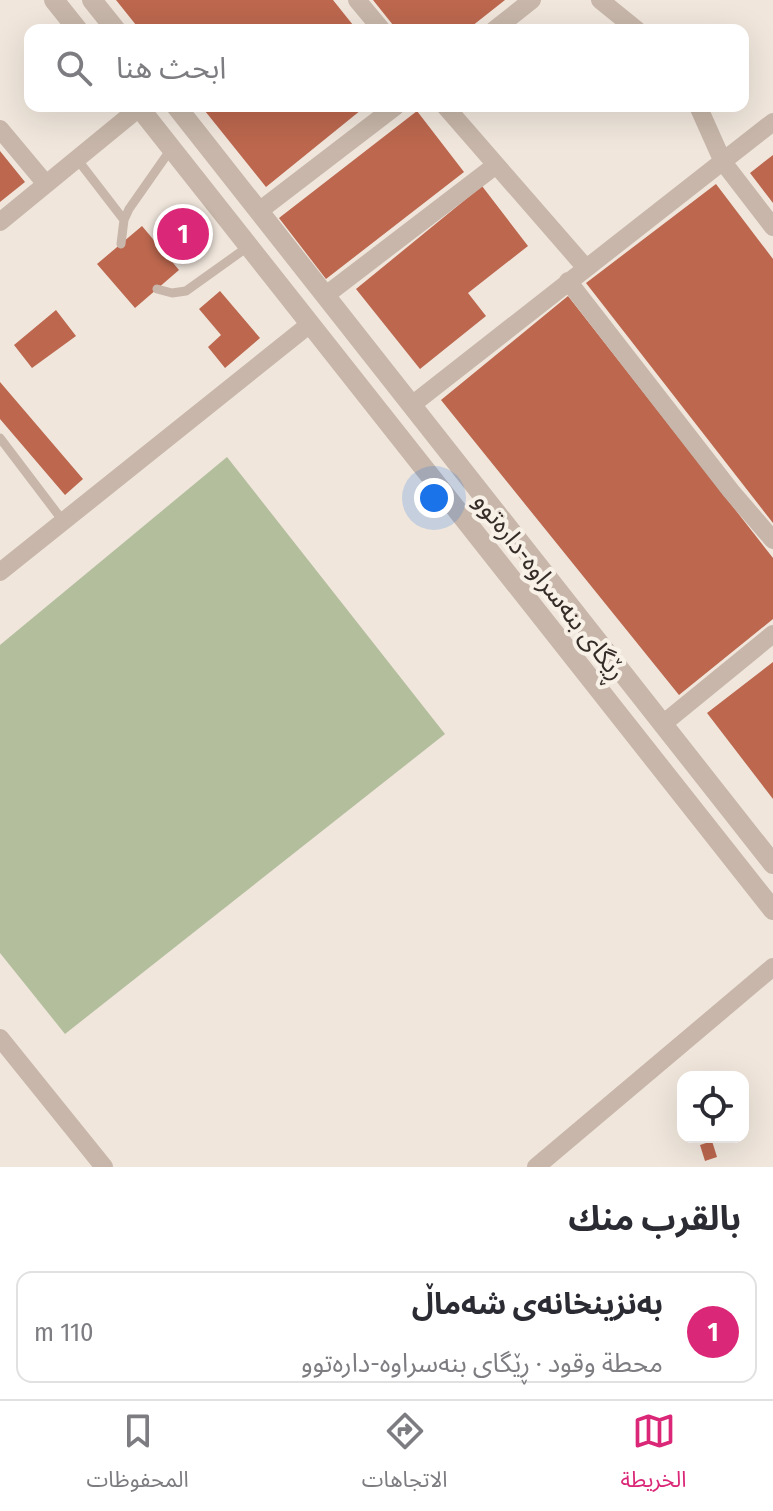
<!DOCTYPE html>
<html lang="ar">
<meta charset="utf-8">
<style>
body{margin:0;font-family:"Fira Sans Condensed","Noto Sans Arabic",sans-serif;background:#f2f2f3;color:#2b2b33;direction:rtl}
.controls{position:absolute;right:24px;bottom:24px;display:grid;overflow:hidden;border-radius:16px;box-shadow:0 8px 32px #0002}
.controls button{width:72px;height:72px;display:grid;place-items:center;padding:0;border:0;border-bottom:2px solid #e1e1e2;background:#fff;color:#2b2b33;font:40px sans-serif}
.you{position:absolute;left:434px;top:498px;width:28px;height:28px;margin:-20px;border:6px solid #fff;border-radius:50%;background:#1a73e8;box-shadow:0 0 0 12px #1a73e833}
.badge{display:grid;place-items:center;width:52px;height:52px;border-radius:50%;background:#db2777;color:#fff;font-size:26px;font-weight:700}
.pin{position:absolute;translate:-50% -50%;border:4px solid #fff;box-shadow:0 2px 8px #0006}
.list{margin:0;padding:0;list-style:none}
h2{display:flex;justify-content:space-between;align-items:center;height:104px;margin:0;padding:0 32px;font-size:34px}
h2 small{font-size:26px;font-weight:400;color:#7c7c81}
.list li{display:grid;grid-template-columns:52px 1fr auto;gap:24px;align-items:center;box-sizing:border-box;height:112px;margin:0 16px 16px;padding:0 16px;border:2px solid #e1e1e2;border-radius:16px}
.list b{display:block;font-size:30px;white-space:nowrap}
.list p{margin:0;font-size:26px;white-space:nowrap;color:#7c7c81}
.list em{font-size:26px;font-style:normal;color:#7c7c81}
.icon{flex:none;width:44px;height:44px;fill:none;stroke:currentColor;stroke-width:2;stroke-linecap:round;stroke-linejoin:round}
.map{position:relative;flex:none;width:773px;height:1167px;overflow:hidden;direction:ltr}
.search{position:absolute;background:#fff;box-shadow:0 8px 32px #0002;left:24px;right:24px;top:24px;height:88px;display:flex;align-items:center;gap:20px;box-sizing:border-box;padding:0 28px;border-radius:16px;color:#7c7c81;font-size:30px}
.sheet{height:232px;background:#fff}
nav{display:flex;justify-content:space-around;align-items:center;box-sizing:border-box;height:112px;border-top:2px solid #e1e1e2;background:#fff;font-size:22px;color:#7c7c81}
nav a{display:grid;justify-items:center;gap:4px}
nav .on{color:#db2777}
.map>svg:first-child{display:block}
.green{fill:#b3be9d}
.building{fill:#bc674e}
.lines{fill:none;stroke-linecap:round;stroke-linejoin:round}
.service{stroke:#c7b6a9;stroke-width:9}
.minor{stroke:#c7b6a9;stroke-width:18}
.tertiary{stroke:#c7b6a9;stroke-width:20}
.labels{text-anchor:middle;stroke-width:8;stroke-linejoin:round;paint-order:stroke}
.street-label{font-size:26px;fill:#352c28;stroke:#f8f1e8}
</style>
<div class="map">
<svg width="773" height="1167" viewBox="0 0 773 1167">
<rect width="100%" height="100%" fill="#f0e6dc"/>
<path class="green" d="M227 457 445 734 65 1034 0 953V645Z"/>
<path class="building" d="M116 0H333L357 30H140Z
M373 0H505L467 30H397Z
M201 106H366L266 187Z
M417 111 464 172 326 279 279 218Z
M0 151 25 182 0 202Z
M773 155V203L750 173Z
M716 184 773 259V523L586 283Z
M482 186 528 246 468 293 486 316 420 369 356 289Z
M142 226 179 270 135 308 97 264Z
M220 291 260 338 225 368 208 347 221 335 199 309Z
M568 296 773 558V619L679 695 441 400Z
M56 310 76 336 32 368 14 345Z
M0 382 83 479 65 495 0 419Z
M773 662V799L707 713Z
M712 1141 717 1157 705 1161 700 1145Z"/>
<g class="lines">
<path class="service" d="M77 159 124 220
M121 244 124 220 129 209 171 149
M157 289 172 293 186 291 249 246
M0 438 63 521"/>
<path class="minor" d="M357 0 382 30
M600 0 637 30
M494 30 532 0
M445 106 586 268
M698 106 723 162 773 227
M0 129 46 184
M259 211 396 106
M0 222 139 108
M568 281 731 491 773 540
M326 295 496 165
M413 404 773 122
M0 572 310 324
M664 723 773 634
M0 1038 104 1167
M536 1167 773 967"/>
<path class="tertiary" d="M54 0 78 30
M92 0 116 30
M138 106 773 910
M176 106 773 864"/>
</g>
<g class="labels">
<g class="street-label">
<text transform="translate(550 586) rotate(52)" y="9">ڕێگای بنەسراوە-دارەتوو</text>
</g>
</g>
</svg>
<div class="controls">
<button><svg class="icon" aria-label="locate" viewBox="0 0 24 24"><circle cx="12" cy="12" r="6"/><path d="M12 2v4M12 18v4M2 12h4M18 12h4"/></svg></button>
</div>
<div class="you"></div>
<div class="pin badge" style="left:183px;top:234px">1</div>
<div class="search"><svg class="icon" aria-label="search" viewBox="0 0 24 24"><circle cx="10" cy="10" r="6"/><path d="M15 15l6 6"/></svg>ابحث هنا</div>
</div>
<section class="sheet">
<h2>بالقرب منك<small></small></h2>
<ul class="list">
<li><span class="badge">1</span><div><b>بەنزینخانەی شەماڵ</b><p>محطة وقود · ڕێگای بنەسراوە-دارەتوو</p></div><em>110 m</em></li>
</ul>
</section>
<nav>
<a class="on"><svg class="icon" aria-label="map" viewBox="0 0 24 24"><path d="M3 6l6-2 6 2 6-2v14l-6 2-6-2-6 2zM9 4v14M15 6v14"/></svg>الخريطة</a>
<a><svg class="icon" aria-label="directions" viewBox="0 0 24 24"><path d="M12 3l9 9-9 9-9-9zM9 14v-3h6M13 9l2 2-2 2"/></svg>الاتجاهات</a>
<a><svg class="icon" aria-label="saved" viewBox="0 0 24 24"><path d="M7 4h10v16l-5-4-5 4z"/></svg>المحفوظات</a>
</nav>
